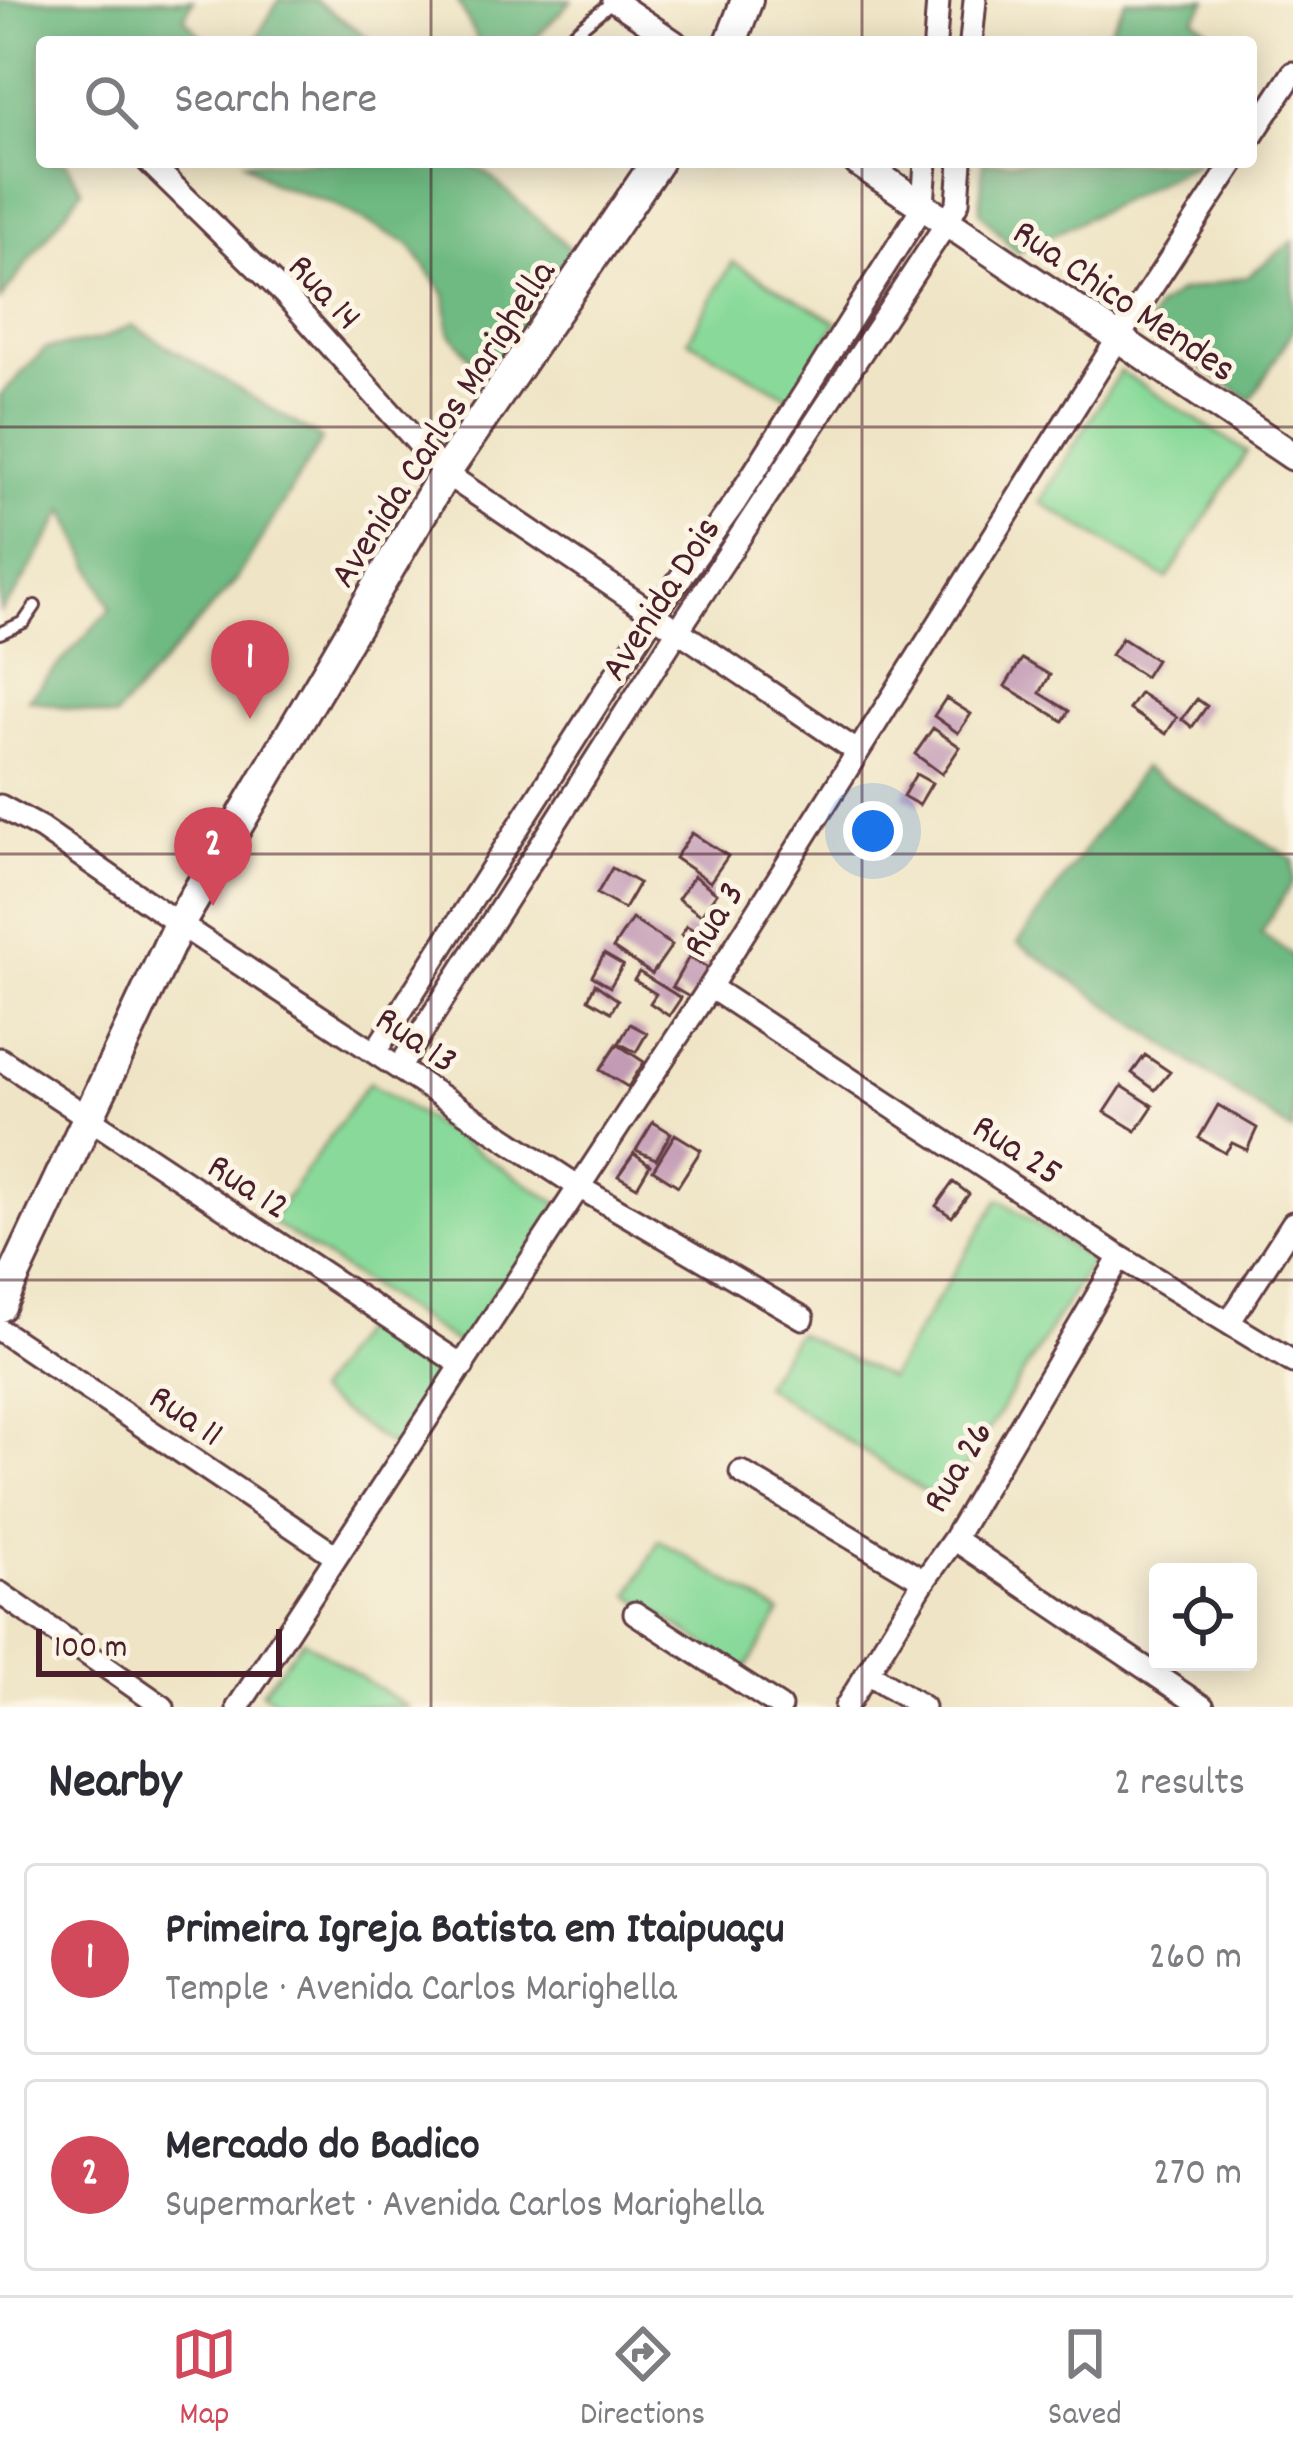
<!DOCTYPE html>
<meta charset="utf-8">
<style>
body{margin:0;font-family:Dekko,sans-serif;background:#f2f2f3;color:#2b2b33}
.controls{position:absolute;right:36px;bottom:36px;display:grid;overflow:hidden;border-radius:12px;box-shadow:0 6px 30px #0003}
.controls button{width:108px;height:108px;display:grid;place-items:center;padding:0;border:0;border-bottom:3px solid #e1e1e2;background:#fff;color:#2b2b33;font:60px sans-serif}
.scale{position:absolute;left:36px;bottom:30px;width:246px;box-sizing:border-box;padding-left:12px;border:6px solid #4a1f2b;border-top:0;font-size:33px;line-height:42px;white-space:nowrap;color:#4a1f2b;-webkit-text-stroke:9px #fcf5e5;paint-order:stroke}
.you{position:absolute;left:873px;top:831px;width:42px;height:42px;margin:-30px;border:9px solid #fff;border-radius:50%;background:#1a73e8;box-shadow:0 0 0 18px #1a73e833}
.badge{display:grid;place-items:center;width:78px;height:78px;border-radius:50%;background:#d1495b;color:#fff;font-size:39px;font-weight:700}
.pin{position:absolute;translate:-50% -99px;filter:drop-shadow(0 3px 6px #0008)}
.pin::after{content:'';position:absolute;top:63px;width:42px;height:36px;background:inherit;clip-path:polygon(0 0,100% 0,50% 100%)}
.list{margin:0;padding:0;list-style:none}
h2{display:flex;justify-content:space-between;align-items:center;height:156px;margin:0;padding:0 48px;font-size:51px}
h2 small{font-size:39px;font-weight:400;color:#7c7c81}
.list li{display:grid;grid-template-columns:78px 1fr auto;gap:36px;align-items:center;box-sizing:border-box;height:192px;margin:0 24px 24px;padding:0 24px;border:3px solid #e1e1e2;border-radius:12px}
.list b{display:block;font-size:45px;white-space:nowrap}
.list p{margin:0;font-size:39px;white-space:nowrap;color:#7c7c81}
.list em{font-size:39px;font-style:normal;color:#7c7c81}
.icon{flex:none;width:66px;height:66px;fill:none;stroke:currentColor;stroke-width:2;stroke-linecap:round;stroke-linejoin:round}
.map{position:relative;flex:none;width:1293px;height:1707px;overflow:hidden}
.search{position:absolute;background:#fff;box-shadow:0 6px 30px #0003;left:36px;right:36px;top:36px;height:132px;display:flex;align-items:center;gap:30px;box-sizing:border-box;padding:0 42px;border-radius:12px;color:#7c7c81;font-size:45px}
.sheet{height:588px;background:#fff}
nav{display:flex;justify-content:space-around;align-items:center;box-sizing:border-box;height:168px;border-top:3px solid #e1e1e2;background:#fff;font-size:33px;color:#7c7c81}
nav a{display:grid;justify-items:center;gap:6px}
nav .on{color:#d1495b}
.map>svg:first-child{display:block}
.green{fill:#89da9a;stroke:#6a7c62;stroke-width:3}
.forest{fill:#6eba82;stroke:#5c6c56;stroke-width:3}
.building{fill:#c198b4}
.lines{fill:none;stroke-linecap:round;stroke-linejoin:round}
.service-casing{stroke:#633d42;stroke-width:16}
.minor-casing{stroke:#633d42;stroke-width:27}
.secondary-casing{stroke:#633d42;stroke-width:33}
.primary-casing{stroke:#633d42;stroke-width:36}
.service{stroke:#fff;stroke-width:10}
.minor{stroke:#fff;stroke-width:21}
.secondary{stroke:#fff;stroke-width:27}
.primary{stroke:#fff;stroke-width:30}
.grid{fill:none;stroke:#4a1f2b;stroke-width:3;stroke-opacity:0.55}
.labels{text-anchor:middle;stroke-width:10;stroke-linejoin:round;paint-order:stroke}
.street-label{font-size:39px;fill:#4a1f2b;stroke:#fcf5e5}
</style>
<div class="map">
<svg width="1293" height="1707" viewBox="0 0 1293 1707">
<rect width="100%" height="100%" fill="#fcf5e5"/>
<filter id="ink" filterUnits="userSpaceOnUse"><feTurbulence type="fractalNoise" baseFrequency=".00833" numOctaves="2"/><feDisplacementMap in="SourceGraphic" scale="24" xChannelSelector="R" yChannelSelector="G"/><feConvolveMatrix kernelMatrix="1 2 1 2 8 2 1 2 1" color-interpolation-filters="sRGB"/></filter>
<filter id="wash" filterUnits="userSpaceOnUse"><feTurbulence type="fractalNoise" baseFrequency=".004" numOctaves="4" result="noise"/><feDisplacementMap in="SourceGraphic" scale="48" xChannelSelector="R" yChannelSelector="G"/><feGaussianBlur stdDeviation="2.7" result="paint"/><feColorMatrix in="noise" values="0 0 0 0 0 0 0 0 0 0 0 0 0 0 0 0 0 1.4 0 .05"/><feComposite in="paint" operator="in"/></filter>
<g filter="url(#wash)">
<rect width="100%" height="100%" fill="#efe4c5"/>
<path class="green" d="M733 262 837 322 792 399 688 340Z
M1120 371 1247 452 1167 579 1040 502Z
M369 1082 560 1205 467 1350 270 1221Z
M999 1199 1092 1261 943 1504 763 1385 797 1333 889 1378Z
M366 1320 444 1374 393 1447 315 1393Z
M659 1540 780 1613 745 1670 630 1595Z
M303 1640 407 1707H285L262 1692Z"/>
<path class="forest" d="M0 0H193L184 18 207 42H42V162H66L82 190 0 300Z
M279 0H315L374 42H254Z
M457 0H572L532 42H479Z
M1126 0H1207L1194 18 1224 42H1103Z
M245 162H463L485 172 573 251 499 360 474 363 449 331 445 295 409 244 328 202 273 184Z
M983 162H1199L1017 253 980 212Z
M1293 241V330L1251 400 1145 331 1157 308 1179 292 1248 276Z
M132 325 322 439 237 579 114 718 28 699 111 608 65 510 16 593 0 612V396L45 349 99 340Z
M1143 768 1293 859V882L1261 933 1293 956V1132L1018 943Z"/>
<g id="blocks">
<path class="building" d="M1122 638 1156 660 1145 677 1111 655Z
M1022 659 1050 675 1040 693 1069 711 1063 721 1005 686Z
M1140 693 1177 717 1166 734 1129 709Z
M946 698 971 714 958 733 934 716Z
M1197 699 1207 706 1192 727 1182 719Z
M933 728 960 747 942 774 915 754Z
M916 774 932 783 919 805 903 796Z
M692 833 728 856 710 882 675 858Z
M612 868 639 883 624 909 597 894Z
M694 876 717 893 701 915 678 899Z
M632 919 672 945 652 974 613 948Z
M687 926 714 942 703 958 688 949 692 941 681 935Z
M604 954 623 965 610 987 592 976Z
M689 957 710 969 693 999 672 987Z
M639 972 681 998 669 1016 650 1003 656 994 634 980Z
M595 984 618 1000 611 1012 588 999Z
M630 1024 647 1033 636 1052 619 1043Z
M617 1044 644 1062 628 1087 600 1070Z
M1145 1055 1170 1072 1155 1090 1132 1073Z
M1122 1086 1153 1106 1136 1131 1105 1112Z
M1218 1105 1257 1128 1247 1150 1232 1143 1225 1153 1199 1138Z
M653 1122 671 1133 656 1159 636 1150Z
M675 1134 701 1150 678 1186 653 1170Z
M634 1153 650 1165 637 1187 618 1176Z
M953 1182 969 1194 952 1217 936 1206Z"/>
</g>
</g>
<g filter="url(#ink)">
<use href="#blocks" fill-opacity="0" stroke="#633d42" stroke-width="3"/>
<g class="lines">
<g class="service-casing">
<path id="service" d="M563 42 613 1
M0 633 24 622 35 606"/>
</g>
<g class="minor-casing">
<path id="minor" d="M613 0 675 42
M935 42 938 0
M971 42 975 0
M1251 137 1293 73
M149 162 284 294 445 473 858 752
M0 806 41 828 179 924 579 1187 803 1318
M710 987 1120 1257 1293 1362
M375 1052 653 616 736 501 923 206 926 162
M0 1059 463 1366
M399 1068 677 632 946 224 958 202 961 162
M1230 1321 1293 1223
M0 1330 336 1556
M741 1472 924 1581
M954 1539 1203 1707
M0 1593 163 1707
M635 1613 780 1707
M868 1673 923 1707
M238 1707 710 987 1117 340 1234 162
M846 1707 924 1581 954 1539 1120 1257"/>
</g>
<g class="secondary-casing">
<path id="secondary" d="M858 162 1293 456"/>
</g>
<g class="primary-casing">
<path id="primary" d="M731 42 747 0
M0 1306 179 924 445 473 657 162"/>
</g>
<use href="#service" class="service"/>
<use href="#minor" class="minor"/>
<use href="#secondary" class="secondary"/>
<use href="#primary" class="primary"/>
</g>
</g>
<path class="grid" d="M431 0V42M862 0V42M431 162V1707M862 162V1707M0 427H1293M0 854H1293M0 1280H1293"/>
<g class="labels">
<g class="street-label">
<text transform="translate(327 290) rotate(47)" y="14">Rua 14</text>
<text transform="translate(1126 298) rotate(34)" y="14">Rua Chico Mendes</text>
<text transform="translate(440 422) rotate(-57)" y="14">Avenida Carlos Marighella</text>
<text transform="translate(658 597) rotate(-57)" y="14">Avenida Dois</text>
<text transform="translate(711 918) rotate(-58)" y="14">Rua 3</text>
<text transform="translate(418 1037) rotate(34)" y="14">Rua 13</text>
<text transform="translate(1019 1147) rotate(33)" y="14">Rua 25</text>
<text transform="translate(250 1184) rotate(33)" y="14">Rua 12</text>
<text transform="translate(188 1413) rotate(34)" y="14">Rua 11</text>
<text transform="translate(955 1465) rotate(-59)" y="14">Rua 26</text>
</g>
</g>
</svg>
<div class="controls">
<button><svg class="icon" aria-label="locate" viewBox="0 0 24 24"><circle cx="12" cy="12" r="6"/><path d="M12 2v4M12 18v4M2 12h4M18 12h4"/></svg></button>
</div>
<div class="scale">100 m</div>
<div class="you"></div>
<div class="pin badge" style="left:250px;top:719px">1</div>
<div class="pin badge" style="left:213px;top:906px">2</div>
<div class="search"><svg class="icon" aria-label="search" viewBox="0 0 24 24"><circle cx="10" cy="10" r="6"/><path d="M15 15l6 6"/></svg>Search here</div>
</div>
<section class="sheet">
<h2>Nearby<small>2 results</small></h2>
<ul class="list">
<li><span class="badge">1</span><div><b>Primeira Igreja Batista em Itaipuaçu</b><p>Temple · Avenida Carlos Marighella</p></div><em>260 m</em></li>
<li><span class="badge">2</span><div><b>Mercado do Badico</b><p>Supermarket · Avenida Carlos Marighella</p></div><em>270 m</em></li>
</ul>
</section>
<nav>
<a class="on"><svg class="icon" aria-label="map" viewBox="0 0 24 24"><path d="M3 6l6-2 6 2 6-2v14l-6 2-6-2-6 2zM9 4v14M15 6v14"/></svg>Map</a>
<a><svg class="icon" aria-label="directions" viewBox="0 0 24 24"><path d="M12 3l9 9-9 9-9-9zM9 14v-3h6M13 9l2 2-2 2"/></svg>Directions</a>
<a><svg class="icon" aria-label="saved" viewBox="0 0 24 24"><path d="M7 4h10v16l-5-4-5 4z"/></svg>Saved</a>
</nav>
